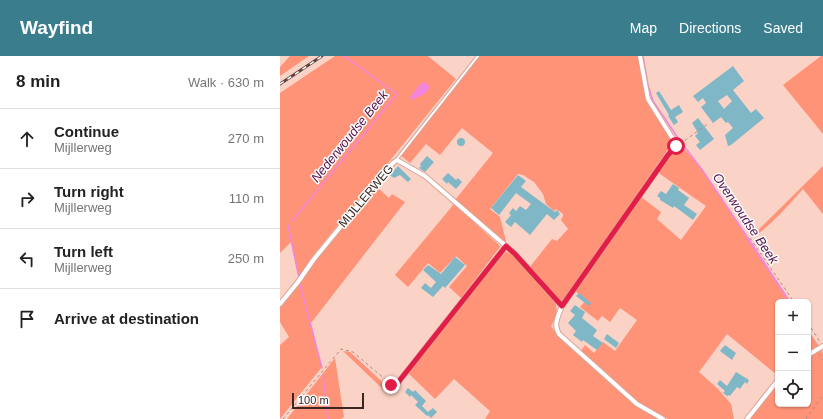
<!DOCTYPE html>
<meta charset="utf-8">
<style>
body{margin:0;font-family:Arial,sans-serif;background:#f6f6f6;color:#222}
.controls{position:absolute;right:12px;bottom:12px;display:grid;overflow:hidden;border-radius:6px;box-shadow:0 1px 3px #0004}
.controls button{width:36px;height:36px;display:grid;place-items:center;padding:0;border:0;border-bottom:1px solid #e0e0e0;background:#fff;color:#222;font:20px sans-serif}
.scale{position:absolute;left:12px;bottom:10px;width:72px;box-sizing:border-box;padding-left:4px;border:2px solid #3a2721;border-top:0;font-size:11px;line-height:14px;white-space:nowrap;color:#3a2721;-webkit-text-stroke:3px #fdfdfd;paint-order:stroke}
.stop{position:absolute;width:12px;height:12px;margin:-9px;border:3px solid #e11d48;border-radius:50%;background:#fff}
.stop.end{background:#e11d48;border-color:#fff;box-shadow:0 1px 4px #0008}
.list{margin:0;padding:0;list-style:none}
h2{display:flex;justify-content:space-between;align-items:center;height:52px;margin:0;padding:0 16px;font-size:17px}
h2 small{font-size:13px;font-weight:400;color:#767676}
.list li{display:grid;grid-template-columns:26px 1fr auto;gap:12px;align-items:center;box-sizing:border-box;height:60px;padding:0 16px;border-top:1px solid #e0e0e0}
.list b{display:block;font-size:15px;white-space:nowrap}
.list p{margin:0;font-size:13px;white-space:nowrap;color:#767676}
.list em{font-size:13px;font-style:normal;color:#767676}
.icon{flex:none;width:22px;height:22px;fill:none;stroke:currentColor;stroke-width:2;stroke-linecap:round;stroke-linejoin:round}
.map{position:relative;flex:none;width:543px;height:363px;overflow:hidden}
header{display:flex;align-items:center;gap:24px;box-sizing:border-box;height:56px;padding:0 20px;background:#3a7d8d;color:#fff}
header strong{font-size:19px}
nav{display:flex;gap:22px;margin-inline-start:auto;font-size:14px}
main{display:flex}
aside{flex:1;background:#fff}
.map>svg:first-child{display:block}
.green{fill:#ff9377}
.water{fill:#f385dc}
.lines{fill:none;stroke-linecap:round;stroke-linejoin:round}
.stream{stroke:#f385dc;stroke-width:1.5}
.building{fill:#7fb7c6;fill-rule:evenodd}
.lane-casing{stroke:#d7a598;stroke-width:4}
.street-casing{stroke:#d7a598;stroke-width:6}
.path{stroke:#ac8c82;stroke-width:1;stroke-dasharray:3 3;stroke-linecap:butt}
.lane{stroke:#fff;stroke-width:2}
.street{stroke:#fff;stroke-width:4}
.rail-casing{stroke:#604841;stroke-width:3}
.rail{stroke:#fdfdfd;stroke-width:1.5;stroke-dasharray:4.5;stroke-linecap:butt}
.route{stroke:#e11d48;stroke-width:5}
.labels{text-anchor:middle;stroke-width:3;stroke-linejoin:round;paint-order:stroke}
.street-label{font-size:12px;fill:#3a2721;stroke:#fdfdfd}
.water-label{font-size:13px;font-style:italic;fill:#56124a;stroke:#fdfdfd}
</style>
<header>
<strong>Wayfind</strong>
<nav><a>Map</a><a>Directions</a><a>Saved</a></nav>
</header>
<main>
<aside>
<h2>8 min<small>Walk · 630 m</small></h2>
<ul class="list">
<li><svg class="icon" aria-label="ahead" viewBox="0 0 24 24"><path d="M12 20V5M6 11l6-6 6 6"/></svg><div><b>Continue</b><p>Mijllerweg</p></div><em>270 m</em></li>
<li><svg class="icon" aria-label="right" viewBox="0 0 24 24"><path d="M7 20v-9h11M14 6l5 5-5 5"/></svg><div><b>Turn right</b><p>Mijllerweg</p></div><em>110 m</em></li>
<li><svg class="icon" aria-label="left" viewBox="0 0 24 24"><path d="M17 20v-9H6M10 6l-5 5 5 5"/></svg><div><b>Turn left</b><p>Mijllerweg</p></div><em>250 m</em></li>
<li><svg class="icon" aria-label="arrive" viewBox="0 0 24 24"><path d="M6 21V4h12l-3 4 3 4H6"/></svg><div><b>Arrive at destination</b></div></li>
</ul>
</aside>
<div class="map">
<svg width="543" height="363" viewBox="0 0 543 363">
<rect width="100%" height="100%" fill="#fbd2c6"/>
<path class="green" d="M10 0H29L0 20V11Z
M55 0H148L176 23 36 196 19 222 11 186 0 197V37Z
M199 0H358L364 36 367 45 393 86 283 245H279L249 212 272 183 277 185 288 173 281 164 283 160V158L276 153 274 155 266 148 263 138 254 126 243 119 238 118 210 153 220 161 226 185 225 188 175 144 213 97 182 72 160 99 146 88 130 107 120 99Z
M541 0H543V78L503 29Z
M401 89 422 113 509 246H498L497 319 447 278 419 316 437 332 451 348 454 363H388L355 345 301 295 305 289 314 297 323 286 335 295 357 264 340 252 330 266 322 260 318 265 300 251 306 244 294 234 361 141 381 156 377 163 401 184 426 150 380 118 379 115 388 101Z
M543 110V158L523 133C513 144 484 178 471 181Z
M95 129 109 142 112 138 125 146 31 267 42 311 0 363V289L9 281 0 266V251L20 227 30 211Z
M174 148 219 189 220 191 181 242 169 231 187 210 176 200 160 217 148 207 128 231 115 219Z
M225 196 231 197 276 248 277 259 271 270 276 277 357 351 367 355 380 363H205L210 355 174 323 155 343 128 317 212 210Z
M528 274 539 290 528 297Z
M541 292 543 297V363H467L498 326V348H528V300L536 297Z
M63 295 70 296 111 334 107 337Z
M55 302 64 361 61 363H7Z"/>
<path class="water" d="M145 26 150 31 146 37 132 44 130 42C132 37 137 34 139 29Z
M466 182H469L511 246H509Z"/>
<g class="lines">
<path class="stream" d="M363 0 368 29 373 45 400 85
M404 90 423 115 468 182
M12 165 117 38 64 0
M8 169 19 222
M20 229 42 312
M43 319 48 363"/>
</g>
<path class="building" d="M453 10 464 25 453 34 471 57 476 53 484 62 451 89 448 90 445 79 453 72 448 66 446 67 441 61 433 67 421 51 426 47 423 42 418 46 413 40ZM447 39 452 45 444 53 438 45Z
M379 35 391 54 399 49 403 56 395 61 398 66 394 69 388 60 389 59 376 37Z
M418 62 434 83 420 94 416 89 420 86 415 80 418 77 412 67Z
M177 86a4 4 0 1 1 8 0a4 4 0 1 1-8 0Z
M147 100 154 106 145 116 139 112 141 110 140 108Z
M118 110 131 123 128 126 120 119 114 122 111 120 110 119Z
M168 117 176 124 178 122 182 126 176 133 168 126 167 128 162 123Z
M238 119 246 125 241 131 275 156 277 154 280 158 274 164 267 158 250 179 235 166 231 171 225 166 231 159 229 157 233 152 236 155 240 150 246 154 251 148 236 137 219 159 211 152Z
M393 128 399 132 398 134 409 142 404 149 417 158 413 164 394 150 393 152 380 144V142L377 140 381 135 386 138Z
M175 201 185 209 165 232 163 230 153 241 141 232 145 227 151 232 156 226 143 214 148 209 161 218Z
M299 237 311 247 309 250 296 240Z
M295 249 305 256 302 262 317 274 313 280 323 287 317 294 303 284 302 286 293 279 296 275 288 267 295 259 290 255Z
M327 278 339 287 336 292 324 283Z
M445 289 456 297 452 304 440 295Z
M456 316 469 324 467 328 465 326 460 333 457 331 450 340 449 339 447 340 443 337 445 335 437 328 440 324 447 330Z
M128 332 133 336 135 334 146 345 142 350 148 356 153 352 157 356 151 362 148 359 147 360 135 349 138 346 131 339 130 341 125 336Z"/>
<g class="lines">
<g class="lane-casing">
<path id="lane" d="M117 103 198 0"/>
</g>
<g class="street-casing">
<path id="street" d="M0 248 18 226 34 203 113 107 117 104 145 120 226 190
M282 250 388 99 396 90 393 83 368 43 360 0
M528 299 543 290
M116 329 226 190 235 198 282 250C278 260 273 269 279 278L357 348 383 363
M467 363 498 324"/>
</g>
<path class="path" d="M400 88 429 67
M470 182 514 246
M528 267 540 286
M539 298 543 304
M3 363 61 293 73 296 112 329
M526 363 543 339"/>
<use href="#lane" class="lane"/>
<use href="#street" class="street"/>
<g class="rail-casing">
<path id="rail" d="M0 28 42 0"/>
</g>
<use href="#rail" class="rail"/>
</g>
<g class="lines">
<path class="route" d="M111 329H116L226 190 235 198 282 250 388 99 396 90"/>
</g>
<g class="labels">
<g class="street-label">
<text transform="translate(86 140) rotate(-50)" y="4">MIJLLERWEG</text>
</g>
<g class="water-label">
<text transform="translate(69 80) rotate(-51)" y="5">Nederwoudse Beek</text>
<text transform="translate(466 162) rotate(56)" y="5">Overwoudse Beek</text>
</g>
</g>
</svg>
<div class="controls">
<button>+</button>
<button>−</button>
<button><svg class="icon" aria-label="locate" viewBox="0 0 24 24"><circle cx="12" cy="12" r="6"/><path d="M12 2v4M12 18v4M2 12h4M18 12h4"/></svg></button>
</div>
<div class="scale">100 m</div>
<div class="stop" style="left:396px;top:90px"></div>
<div class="stop end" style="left:111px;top:329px"></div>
</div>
</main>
